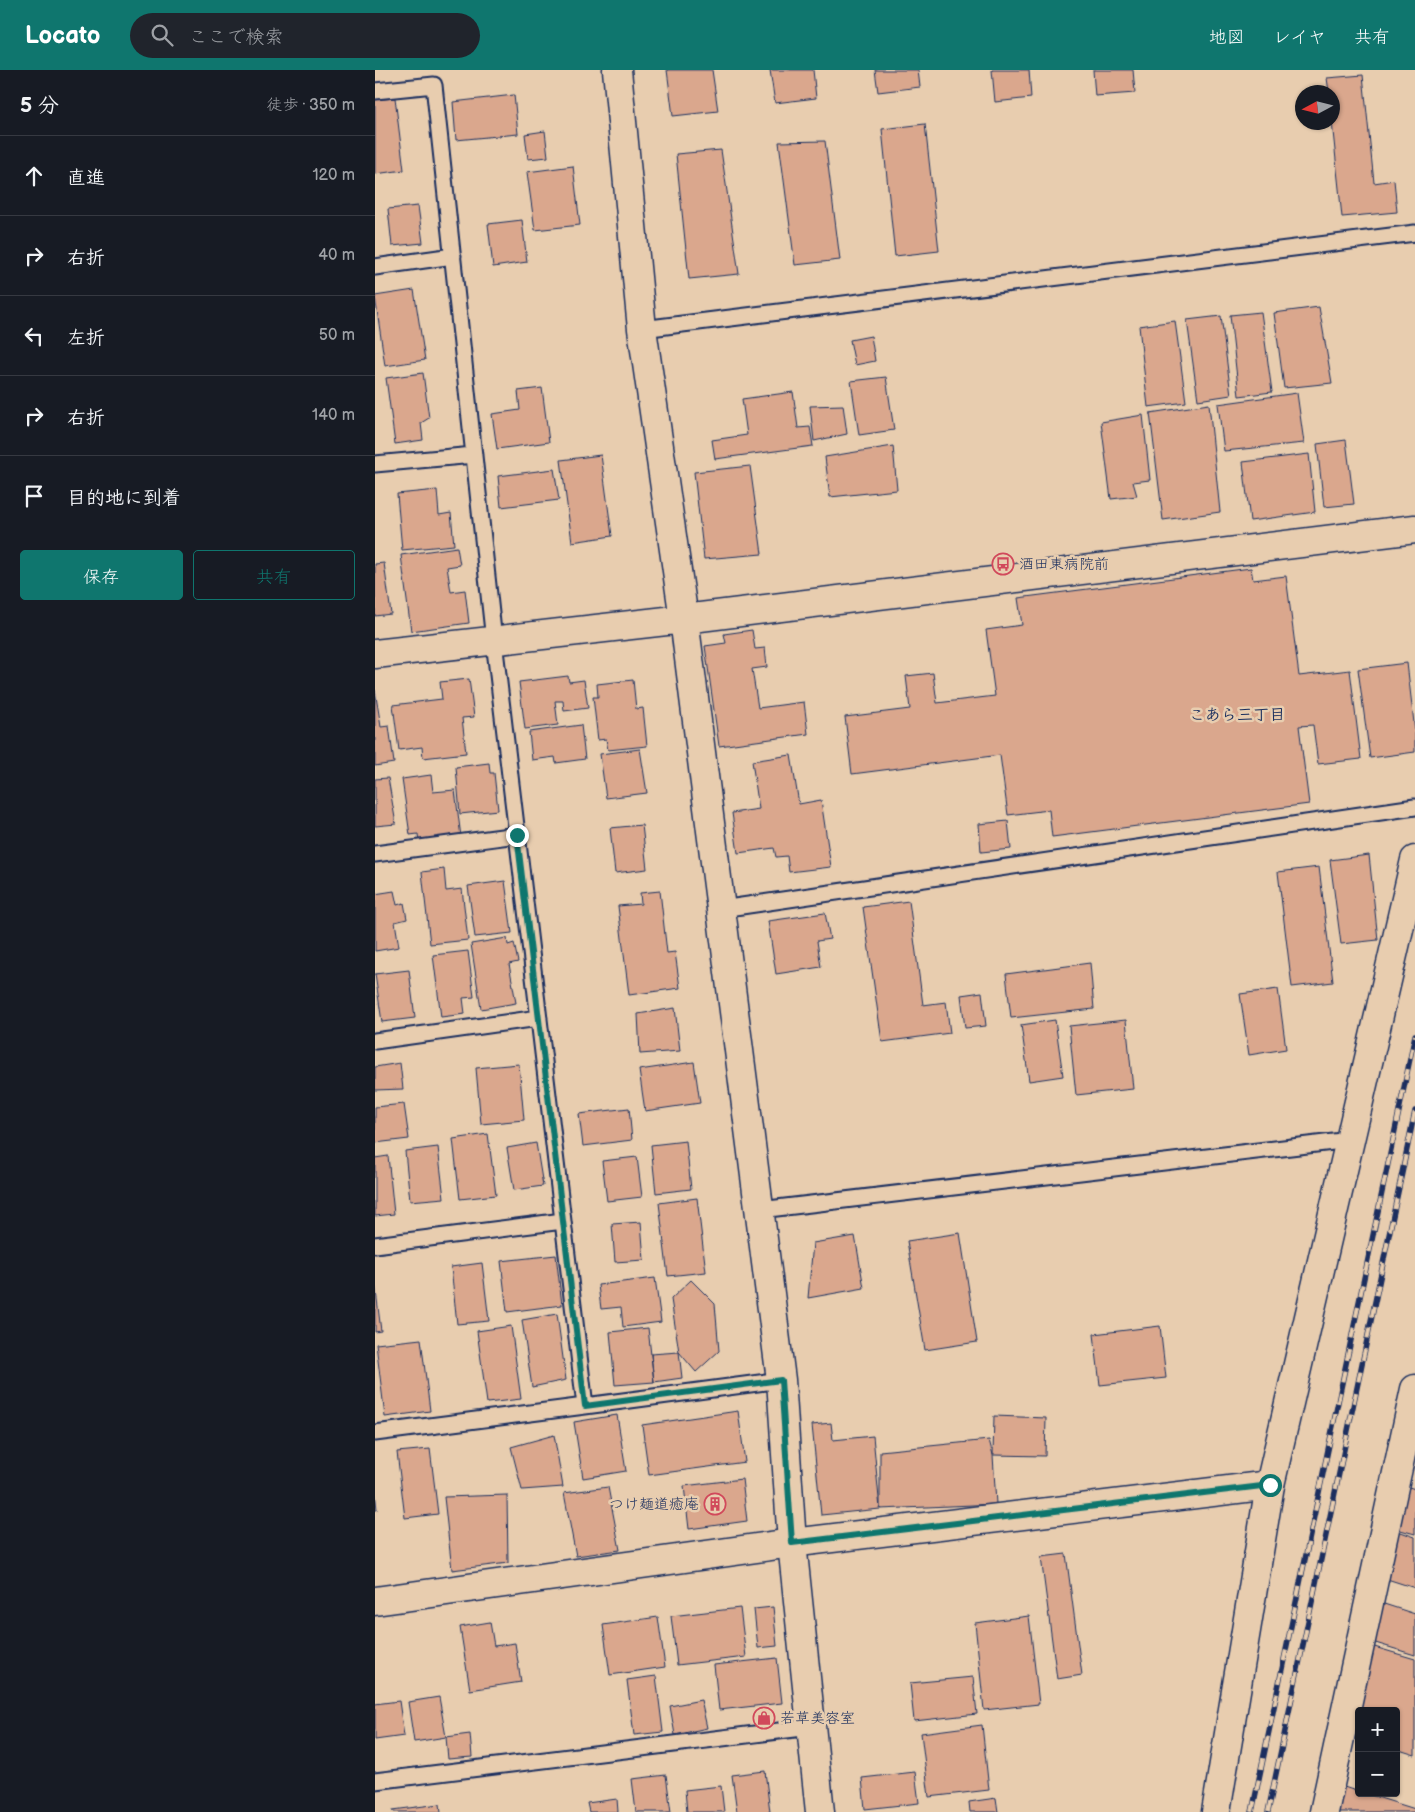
<!DOCTYPE html>
<html lang="ja">
<meta charset="utf-8">
<style>
body{margin:0;font-family:"Balsamiq Sans","Klee One",sans-serif;background:#20242c;color:#f1f3f6}
.controls{position:absolute;right:15px;bottom:15px;display:grid;overflow:hidden;border-radius:5px;box-shadow:0 1px 4px #0004}
.controls button{width:45px;height:45px;display:grid;place-items:center;padding:0;border:0;border-bottom:1px solid #363941;background:#171b24;color:#f1f3f6;font:25px sans-serif}
.compass{position:absolute;left:920px;top:15px;width:45px;height:45px;border-radius:50%;background:#171b24;box-shadow:0 1px 4px #0004;rotate:263deg}
.stop{position:absolute;width:15px;height:15px;margin:-11px;border:4px solid #0f766e;border-radius:50%;background:#fff}
.stop.end{background:#0f766e;border-color:#fff;box-shadow:0 1px 5px #0008}
.list{margin:0;padding:0;list-style:none}
h2{display:flex;justify-content:space-between;align-items:center;height:65px;margin:0;padding:0 20px;font-size:21px}
h2 small{font-size:16px;font-weight:400;color:#9ea1a6}
.list li{display:grid;grid-template-columns:32px 1fr auto;gap:15px;align-items:center;box-sizing:border-box;height:80px;padding:0 20px;border-top:1px solid #363941}
.list b{display:block;font-size:19px;white-space:nowrap}
.list em{font-size:16px;font-style:normal;color:#9ea1a6}
.actions{display:flex;gap:10px;padding:15px 20px}
.actions a{flex:1;padding:11px 0;border:1px solid #0f766e;border-radius:5px;text-align:center;font-size:18px;color:#0f766e}
.actions .main{background:#0f766e;color:#fff}
.icon{flex:none;width:28px;height:28px;fill:none;stroke:currentColor;stroke-width:2;stroke-linecap:round;stroke-linejoin:round}
.map{position:relative;flex:none;width:1040px;height:1742px;overflow:hidden}
header{display:flex;align-items:center;gap:30px;box-sizing:border-box;height:70px;padding:0 25px;background:#0f766e;color:#fff}
header strong{font-size:24px}
nav{display:flex;gap:28px;margin-inline-start:auto;font-size:18px}
.search{width:350px;height:45px;background:#20242c;display:flex;align-items:center;gap:12px;box-sizing:border-box;padding:0 18px;border-radius:28px;color:#9ea1a6;font-size:19px}
main{display:flex}
aside{flex:1;background:#171b24}
.map>svg:first-child{display:block}
.building{fill:#daa78d;stroke:#1b2f5e}
.lines{fill:none;stroke-linecap:round;stroke-linejoin:round}
.service-casing{stroke:#1b2f5e;stroke-width:19}
.minor-casing{stroke:#1b2f5e;stroke-width:31}
.tertiary-casing{stroke:#1b2f5e;stroke-width:31}
.service{stroke:#e8cdaf;stroke-width:15}
.minor{stroke:#e8cdaf;stroke-width:28}
.tertiary{stroke:#e8cdaf;stroke-width:28}
.rail-casing{stroke:#1b2f5e;stroke-width:5.5}
.rail{stroke:#e8cdaf;stroke-width:4;stroke-dasharray:11;stroke-linecap:butt}
.route{stroke:#0f766e;stroke-width:6}
.labels{text-anchor:middle;stroke-width:5;stroke-linejoin:round;paint-order:stroke}
.poi-label{font-size:15px;fill:#1b2f5e;stroke:#e8cdaf;text-anchor:start}
.neighbourhood-label{font-size:16px;font-weight:bold;fill:#1b2f5e;stroke:#e8cdaf}
</style>
<header>
<strong>Locato</strong>
<div class="search"><svg class="icon" aria-label="search" viewBox="0 0 24 24"><circle cx="10" cy="10" r="6"/><path d="M15 15l6 6"/></svg>ここで検索</div>
<nav><a>地図</a><a>レイヤ</a><a>共有</a></nav>
</header>
<main>
<aside>
<h2>5 分<small>徒歩 · 350 m</small></h2>
<ul class="list">
<li><svg class="icon" aria-label="ahead" viewBox="0 0 24 24"><path d="M12 20V5M6 11l6-6 6 6"/></svg><div><b>直進</b></div><em>120 m</em></li>
<li><svg class="icon" aria-label="right" viewBox="0 0 24 24"><path d="M7 20v-9h11M14 6l5 5-5 5"/></svg><div><b>右折</b></div><em>40 m</em></li>
<li><svg class="icon" aria-label="left" viewBox="0 0 24 24"><path d="M17 20v-9H6M10 6l-5 5 5 5"/></svg><div><b>左折</b></div><em>50 m</em></li>
<li><svg class="icon" aria-label="right" viewBox="0 0 24 24"><path d="M7 20v-9h11M14 6l5 5-5 5"/></svg><div><b>右折</b></div><em>140 m</em></li>
<li><svg class="icon" aria-label="arrive" viewBox="0 0 24 24"><path d="M6 21V4h12l-3 4 3 4H6"/></svg><div><b>目的地に到着</b></div></li>
</ul>
<div class="actions"><a class="main">保存</a><a>共有</a></div>
</aside>
<div class="map">
<svg width="1040" height="1742" viewBox="0 0 1040 1742">
<rect width="100%" height="100%" fill="#e8cdaf"/>
<filter id="ink" filterUnits="userSpaceOnUse"><feTurbulence type="fractalNoise" baseFrequency=".02" numOctaves="2"/><feDisplacementMap in="SourceGraphic" scale="10" xChannelSelector="R" yChannelSelector="G"/><feConvolveMatrix kernelMatrix="1 2 1 2 8 2 1 2 1" color-interpolation-filters="sRGB"/></filter>
<g filter="url(#ink)">
<path class="building" d="M292 0H337L343 41 298 46Z
M395 0H438L441 28 400 33Z
M500 0H543L545 17 503 22Z
M617 0H654L656 28 620 32Z
M718 0H758L760 23 720 26Z
M988 5 999 113 1019 110 1022 142 967 147 957 52 958 22H954L952 8Z
M139 25 143 64 81 70 78 32Z
M20 28 29 100 0 104V30Z
M550 54 564 181 520 186 507 59Z
M170 61 173 87 153 89 150 64Z
M450 71 465 190 420 195 404 72Z
M346 80 364 204 314 209 301 84Z
M198 96 205 155 160 160 152 102Z
M43 136 48 173 17 176 13 139Z
M147 150 152 192 118 197 113 154Z
M39 220 50 290 10 296 0 226Z
M944 237 957 313 909 318 899 243Z
M886 242 897 322 864 326 855 245Z
M846 246 856 325 823 330 812 250Z
M800 251 811 332 773 337 764 256Z
M496 266 500 291 480 295 475 270Z
M48 303 54 348 46 353 48 370 20 374 11 308Z
M511 307 519 360 484 365 476 311Z
M167 318 174 372 122 379 117 344 145 340 143 321Z
M418 322 423 358 435 357 438 376 340 389 337 370 372 365 367 329Z
M922 323 929 373 849 381 843 334Z
M834 334 845 442 788 450 775 343Z
M468 335 472 364 439 371 435 336Z
M768 345 775 410 758 412 762 426 736 429 726 352Z
M971 370 979 434 949 437 942 374Z
M518 376 522 420 455 427 450 387Z
M934 384 940 442 875 451 868 392Z
M226 385 237 466 197 472 186 390Z
M375 396 387 484 329 489 319 402Z
M179 399 184 430 126 437 123 406Z
M62 420 64 445 76 443 79 475 27 480 22 424Z
M82 477 85 495 72 497 76 522 90 520 94 553 36 561 26 485Z
M9 493 16 544 0 546V494Z
M876 498 878 510 911 506 924 606 975 600 986 689 943 694 938 655 924 656 934 734 677 767 674 740 633 745 625 685 477 704 470 647 535 639 531 606 558 603 562 633 620 626 611 560 647 555 643 528Z
M377 560 380 579 390 578 392 597 377 599 383 638 429 632 433 664 344 676 330 576 351 573 349 564Z
M1032 593 1040 662V682L995 688 983 599Z
M193 606 194 612 209 610 213 638 189 641 188 631H180L183 655 150 659 144 612Z
M94 609 99 647 87 648 91 683 48 688 47 677 24 680 18 635 67 629 65 612Z
M258 610 261 639 268 638 272 676 233 680 231 669 223 670 218 627H223L222 614Z
M0 620 6 657 14 656 19 693 0 696Z
M206 655 210 689 181 693 180 687 157 690 154 662Z
M265 679 272 723 231 728 225 684Z
M416 685 424 734 446 730 456 797 414 802 412 786 401 787 399 778 363 783 357 743 384 739 377 691Z
M114 693 115 703H119L123 740 85 744 81 697Z
M56 705 58 722 80 720 86 767 44 772 43 764 35 765 27 709Z
M13 708 21 754 0 756V709Z
M633 751 636 779 606 782 604 754Z
M267 755 272 799 240 803 235 758Z
M994 785 1003 870 966 874 955 790Z
M944 797 958 912 917 917 903 802Z
M69 799 71 821 87 819 93 870 55 874 47 802Z
M130 811 137 863 100 867 93 816Z
M19 821 22 835 29 833 32 849 20 852 24 877 0 881V824Z
M285 821 292 883 300 882 305 918 254 925 243 836 266 834 265 823Z
M534 831 548 935 571 932 575 963 507 972 488 837Z
M450 843 455 869 442 871 446 897 401 904 393 851Z
M132 868 133 875 139 873 143 892 134 894 141 933 106 939 96 874Z
M93 881 99 927 88 928 90 944 66 947 58 885Z
M715 893 719 939 636 948 631 904Z
M34 900 40 948 7 952 0 904Z
M903 919 911 979 874 985 865 924Z
M607 922 611 956 590 958 586 925Z
M300 938 305 981 265 984 263 944Z
M680 950 688 1006 654 1011 646 955Z
M751 950 758 1019 701 1025 694 956Z
M319 992 325 1033 270 1041 264 1000Z
M25 993 28 1019 0 1020V997Z
M144 994 149 1050 106 1054 101 998Z
M29 1034 34 1069 0 1073V1037Z
M254 1038 257 1070 208 1076 204 1044Z
M113 1064 121 1125 85 1129 78 1069Z
M311 1071 316 1119 281 1123 276 1075Z
M161 1073 168 1116 139 1120 132 1078Z
M63 1077 69 1128 35 1131 30 1081Z
M13 1086 19 1144 0 1146V1088Z
M262 1087 267 1127 232 1131 227 1091Z
M322 1128 331 1202 293 1206 284 1133Z
M266 1152 269 1190 240 1192 237 1154Z
M585 1163 602 1272 550 1280 532 1171Z
M480 1166 489 1218 433 1228 438 1173Z
M181 1185 187 1235 132 1242 126 1191Z
M107 1193 114 1251 82 1254 76 1197Z
M280 1208 286 1252 248 1257 246 1237 226 1239 223 1215Z
M316 1210 340 1234 344 1281 321 1302 304 1282 296 1229Z
M0 1213 6 1261 0 1262Z
M182 1244 191 1310 157 1317 147 1250Z
M136 1256 146 1329 112 1333 102 1261Z
M785 1256 791 1308 725 1315 719 1264Z
M273 1258 279 1312 240 1315 235 1262Z
M46 1269 55 1341 10 1347 1 1274Z
M304 1282 307 1308 279 1312 276 1284Z
M363 1341 370 1392 274 1405 267 1355Z
M242 1345 251 1401 208 1408 199 1352Z
M619 1346 671 1348 670 1386 618 1385Z
M456 1353 458 1370 498 1366 505 1439 446 1445 437 1355Z
M179 1365 188 1417 147 1420 136 1377Z
M614 1370 618 1385 621 1434 505 1439V1381Z
M55 1379 63 1444 30 1448 22 1382Z
M367 1409 372 1451 314 1459 309 1416Z
M233 1417 245 1480 201 1486 189 1423Z
M1034 1417 1040 1419V1464L1022 1459Z
M0 1419 2 1440H0Z
M132 1425 133 1493 77 1500 69 1427Z
M1020 1460 1040 1467V1518L1006 1507Z
M691 1484 707 1605 682 1609 666 1487Z
M1006 1533 1040 1544V1585L994 1571Z
M398 1537 402 1576 383 1578 379 1539Z
M365 1538 371 1587 302 1595 296 1546Z
M654 1546 664 1634 609 1640 600 1553Z
M283 1547 290 1597 235 1605 228 1555Z
M115 1552 119 1576 140 1573 146 1612 95 1620 85 1557Z
M996 1576 1040 1589V1685L1021 1679V1641H984V1668L969 1664Z
M402 1588 407 1633 344 1640 339 1595Z
M281 1606 288 1662 259 1665 252 1610Z
M598 1607 602 1644 539 1651 535 1613Z
M64 1627 71 1667 39 1672 33 1632Z
M326 1630 332 1658 300 1665 295 1636Z
M24 1631 29 1666 0 1670V1634Z
M607 1655 614 1720 554 1727 546 1663Z
M95 1664 97 1687 73 1689 71 1667Z
M390 1701 395 1742H362L357 1705Z
M540 1702 544 1733 490 1739 487 1708Z
M291 1705 296 1742H261L257 1709Z
M346 1716 349 1742H312L310 1720Z
M966 1716 984 1722V1723H989L1040 1739V1742H958Z
M621 1728 623 1742H595L594 1732Z
M242 1729 243 1742H214L212 1733Z
M65 1734 66 1742H19L18 1740Z"/>
<g class="lines">
<g class="service-casing">
<path id="service" d="M0 21 59 15 119 571 210 1336 406 1310
M0 197 78 186
M267 259 1040 163
M0 394 99 385
M0 784 142 765
M346 839 1040 737
M0 971 164 948
M385 1140 975 1070
M0 1175 188 1151
M0 1363 210 1336
M0 1711 436 1657"/>
</g>
<g class="minor-casing">
<path id="minor" d="M242 0 267 259 309 549 406 1310 417 1473 445 1742
M0 584 309 549 1040 459
M841 1742 895 1415 1040 790
M949 1742 1040 1319"/>
</g>
<g class="tertiary-casing">
<path id="tertiary" d="M0 1531 417 1473 895 1415"/>
</g>
<use href="#service" class="service"/>
<use href="#minor" class="minor"/>
<use href="#tertiary" class="tertiary"/>
<g class="rail-casing">
<path id="rail" d="M877 1742 1040 965
M893 1742 1040 1041"/>
</g>
<use href="#rail" class="rail"/>
</g>
</g>
<g class="lines" filter="url(#ink)">
<path class="route" d="M142 765 210 1336 406 1310 417 1473 895 1415"/>
</g>
<defs>
<g id="bus-ring" transform="scale(1.125)"><circle r="9.5" fill="#e8cdaf" stroke="#d1495b" stroke-width="1.5"/><path d="M-5-6H5V4H4V6H2V4H-2V6H-4V4H-5ZM-3.5-4V0h7V-4ZM-3.5 1.2v1.5H-2V1.2ZM2 1.2v1.5H3.5V1.2Z" fill="#d1495b"/></g>
<g id="building-ring" transform="scale(1.125)"><circle r="9.5" fill="#e8cdaf" stroke="#d1495b" stroke-width="1.5"/><path d="M-4-6H4V6H1V3H-1V6H-4ZM-2.5-4.3h1.7v1.8h-1.7ZM.8-4.3h1.7v1.8H.8ZM-2.5-1h1.7V.8h-1.7ZM.8-1h1.7V.8H.8Z" fill="#d1495b"/></g>
<g id="shop-ring" transform="scale(1.125)"><circle r="9.5" fill="#e8cdaf" stroke="#d1495b" stroke-width="1.5"/><path d="M-5-2.5h2.3a2.7 3.5 0 0 1 5.4 0H5L5.5 6h-11ZM-1.5-2.5h3a1.5 2.3 0 0 0-3 0Z" fill="#d1495b"/></g>
</defs>
<g fill-rule="evenodd">
<use href="#bus-ring" x="628" y="494"/>
<use href="#building-ring" x="340" y="1434"/>
<use href="#shop-ring" x="389" y="1648"/>
</g>
<g class="labels">
<g class="poi-label">
<text x="644" y="499">酒田東病院前</text>
<text x="324" y="1439" text-anchor="end">つけ麺道癒庵</text>
<text x="405" y="1653">若草美容室</text>
</g>
<g class="neighbourhood-label">
<text x="862" y="650">こあら三丁目</text>
</g>
</g>
</svg>
<div class="controls">
<button>+</button>
<button>−</button>
</div>
<svg class="compass" viewBox="-18 -18 36 36"><path d="M0-13l5 13h-10z" fill="#e53935"/><path d="M0 13l5-13h-10z" fill="#9ea1a6"/></svg>
<div class="stop" style="left:895px;top:1415px"></div>
<div class="stop end" style="left:142px;top:765px"></div>
</div>
</main>
